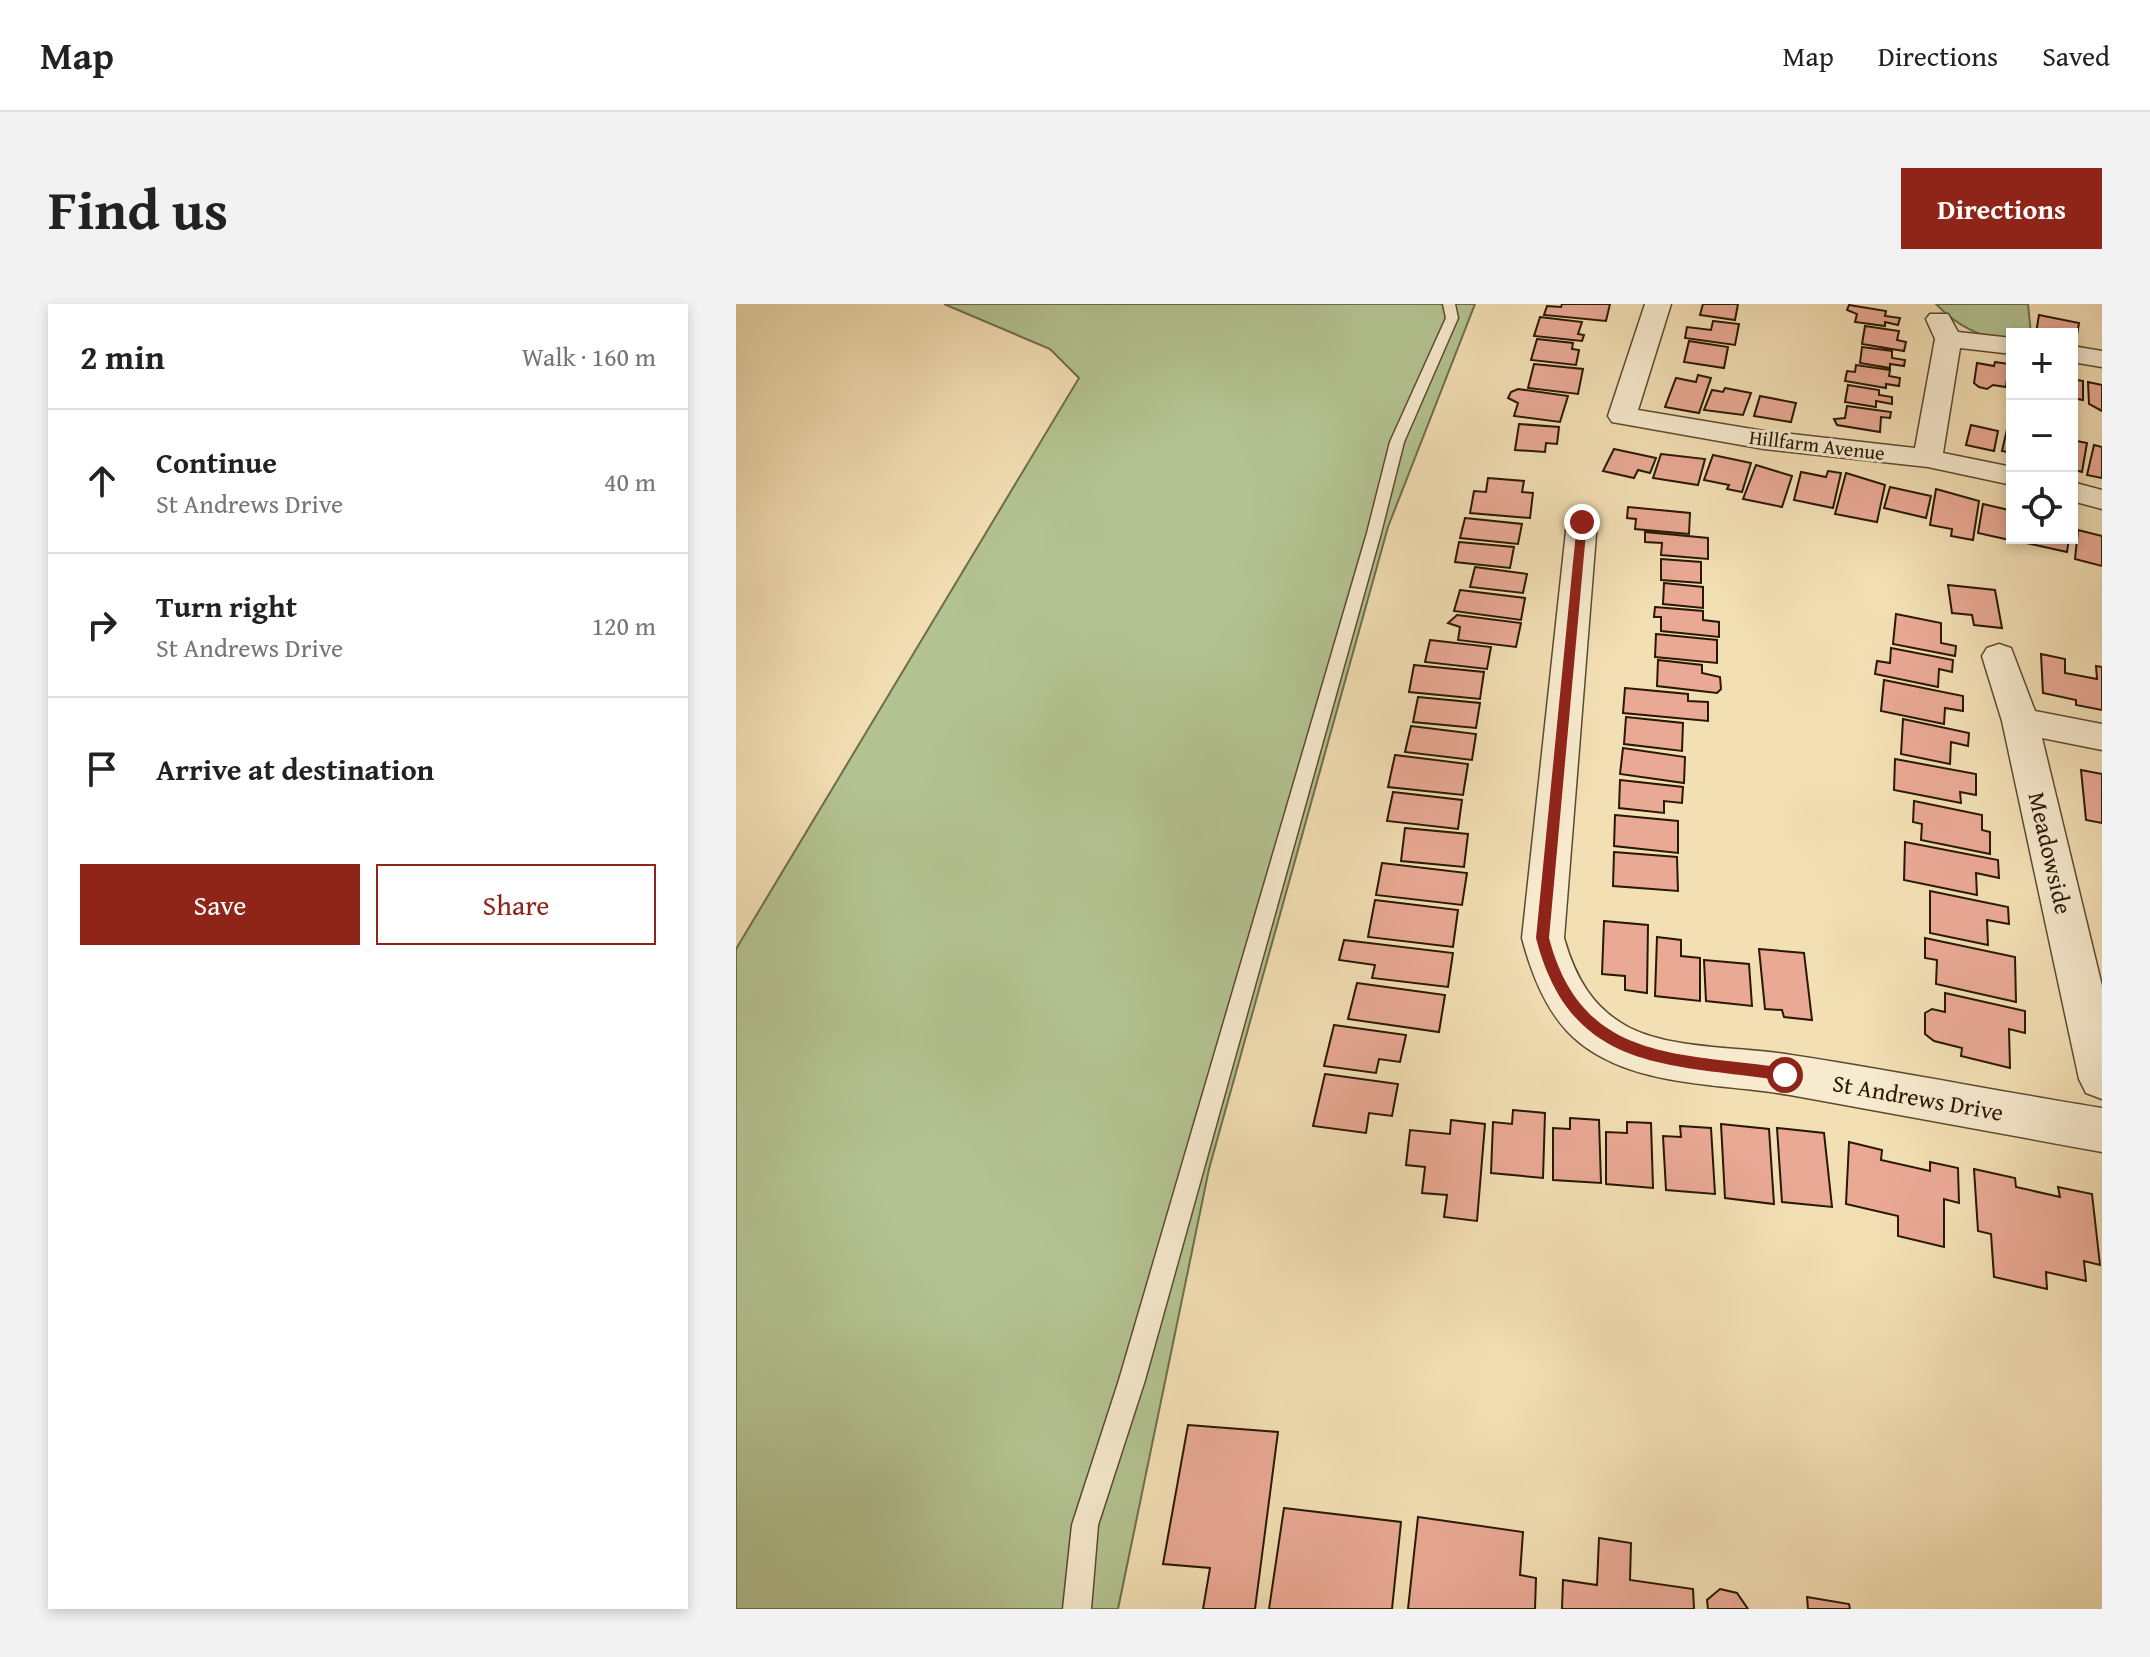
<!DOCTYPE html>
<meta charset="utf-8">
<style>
body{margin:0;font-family:"Gentium Book Plus",serif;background:#f2f2f2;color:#222}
.controls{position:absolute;right:24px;top:24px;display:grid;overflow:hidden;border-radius:0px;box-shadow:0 4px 12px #0003}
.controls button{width:72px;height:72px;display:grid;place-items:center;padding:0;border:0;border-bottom:2px solid #e0e0e0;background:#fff;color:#222;font:40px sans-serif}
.stop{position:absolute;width:24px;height:24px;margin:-18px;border:6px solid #8f2418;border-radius:50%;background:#fff}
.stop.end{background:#8f2418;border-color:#fff;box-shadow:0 2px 8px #0008}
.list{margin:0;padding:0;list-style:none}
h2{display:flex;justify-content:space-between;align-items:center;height:104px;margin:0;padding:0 32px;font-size:34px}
h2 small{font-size:26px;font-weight:400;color:#767676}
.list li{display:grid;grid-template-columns:52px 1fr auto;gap:24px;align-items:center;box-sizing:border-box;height:144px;padding:0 32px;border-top:2px solid #e0e0e0}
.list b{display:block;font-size:30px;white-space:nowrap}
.list p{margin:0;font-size:26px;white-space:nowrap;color:#767676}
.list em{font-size:26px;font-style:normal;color:#767676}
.actions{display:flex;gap:16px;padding:24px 32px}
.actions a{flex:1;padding:18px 0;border:2px solid #8f2418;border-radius:0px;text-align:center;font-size:28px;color:#8f2418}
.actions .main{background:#8f2418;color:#fff}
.icon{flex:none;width:44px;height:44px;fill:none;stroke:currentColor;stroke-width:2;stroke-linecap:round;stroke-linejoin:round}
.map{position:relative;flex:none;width:1366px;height:1305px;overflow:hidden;border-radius:0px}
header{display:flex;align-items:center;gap:48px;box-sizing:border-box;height:112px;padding:0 40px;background:#fff;border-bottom:2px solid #e0e0e0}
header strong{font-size:38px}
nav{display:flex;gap:44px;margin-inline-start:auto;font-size:28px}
.intro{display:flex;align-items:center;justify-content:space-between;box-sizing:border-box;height:192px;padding:0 48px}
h1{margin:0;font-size:56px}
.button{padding:20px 36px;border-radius:0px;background:#8f2418;color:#fff;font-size:28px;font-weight:700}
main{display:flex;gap:48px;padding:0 48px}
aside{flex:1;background:#fff;border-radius:0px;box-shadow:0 4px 12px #0003}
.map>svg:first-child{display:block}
.green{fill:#b4c392;stroke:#6e6e4a;stroke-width:2}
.building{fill:#eaa995;stroke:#281802;stroke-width:2}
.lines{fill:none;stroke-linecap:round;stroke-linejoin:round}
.service-casing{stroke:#5b4a2e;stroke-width:3}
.minor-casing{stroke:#5b4a2e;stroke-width:3}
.service{fill:#f7eace;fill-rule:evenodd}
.minor{fill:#f7eace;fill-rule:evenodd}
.route{fill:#8f2418}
.labels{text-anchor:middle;stroke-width:6;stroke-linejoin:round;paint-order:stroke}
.far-street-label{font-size:20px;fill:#281802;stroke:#f7eace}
.street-label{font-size:24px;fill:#281802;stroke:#f7eace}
</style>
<header>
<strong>Map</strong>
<nav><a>Map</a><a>Directions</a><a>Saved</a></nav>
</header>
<div class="intro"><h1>Find us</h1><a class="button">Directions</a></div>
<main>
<aside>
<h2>2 min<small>Walk · 160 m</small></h2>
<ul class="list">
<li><svg class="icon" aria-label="ahead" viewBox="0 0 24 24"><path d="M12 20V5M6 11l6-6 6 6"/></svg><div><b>Continue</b><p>St Andrews Drive</p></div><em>40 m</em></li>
<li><svg class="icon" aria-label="right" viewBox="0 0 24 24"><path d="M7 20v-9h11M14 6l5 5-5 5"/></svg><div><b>Turn right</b><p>St Andrews Drive</p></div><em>120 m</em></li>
<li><svg class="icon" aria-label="arrive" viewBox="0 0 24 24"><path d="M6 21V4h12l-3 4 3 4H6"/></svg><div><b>Arrive at destination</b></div></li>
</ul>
<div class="actions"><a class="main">Save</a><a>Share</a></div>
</aside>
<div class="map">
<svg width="1366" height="1305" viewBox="0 0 1366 1305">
<rect width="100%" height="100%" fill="#f3dfb4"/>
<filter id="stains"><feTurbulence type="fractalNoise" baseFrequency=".0025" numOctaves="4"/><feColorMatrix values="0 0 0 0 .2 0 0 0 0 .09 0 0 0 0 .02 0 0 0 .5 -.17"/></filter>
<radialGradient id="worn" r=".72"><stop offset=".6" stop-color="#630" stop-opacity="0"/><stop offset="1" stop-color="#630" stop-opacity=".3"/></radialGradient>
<path class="green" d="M208 0H739L652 223 473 865 382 1305H0V645L343 74 314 45Z
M1200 0H1292L1295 30H1276V36C1246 35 1220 21 1200 0Z"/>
<path class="building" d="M826 0H874L870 17 808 11 811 2 825 3Z
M967 0H1002L999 16 964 11Z
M1113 1 1150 7 1149 12 1164 14 1162 21 1149 18V22L1119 18 1121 10 1111 6Z
M1303 11 1343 19 1340 37 1336 36V30L1300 29Z
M804 13 846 18 842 30 848 31 846 37 798 32Z
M977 17 1003 20 999 41 949 34 951 23 975 26Z
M1129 22 1163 27 1161 36 1170 38 1168 47 1126 40Z
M801 35 837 39 836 45 843 46 840 61 795 56Z
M953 37 992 43 988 64 948 58Z
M1126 43 1156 47V54L1169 56 1168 62 1154 60V64L1124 59Z
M1259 58 1273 60 1270 83 1257 81 1251 85 1243 83 1238 79 1241 59 1258 62Z
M798 60 847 65 842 90 792 84Z
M1120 61 1154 66 1153 72 1164 74 1163 82 1150 80V84L1109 77 1111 67 1119 68Z
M962 71 975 74 963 109 929 103 940 74 960 78Z
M1336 75 1347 77V96L1336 94Z
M1352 78 1366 81V107L1353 100Z
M1112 81 1143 86V91L1156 93V100L1140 97V103L1109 98Z
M989 84 1015 89 1007 111 968 106 976 86 987 88Z
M782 85 832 92 824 118 778 112 782 99 772 94 775 88Z
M1024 92 1060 99 1055 118 1018 112Z
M1111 102 1155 108 1154 114 1145 113 1144 128 1101 121 1098 115 1109 114Z
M783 120 823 123 821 140 810 139 809 148 779 146Z
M1235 121 1262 127 1258 147 1230 141Z
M1272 121 1276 122V149L1266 147Z
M1336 136 1351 139 1346 168 1336 165Z
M1358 141 1366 143V174L1351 171Z
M878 145 920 154 914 169 902 166 898 174 867 167Z
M925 150 969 155 962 181 917 174Z
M977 151 1015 159 1006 188 991 185 993 181 968 176Z
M1020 161 1056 172 1046 203 1007 195Z
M1092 167 1105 169 1097 204 1058 196 1065 168 1090 173Z
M1110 169 1149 181 1141 218 1099 210Z
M752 174 788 177 786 188 797 189 794 214 734 209 738 187 750 188Z
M1154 183 1195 192 1190 214 1148 204Z
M1200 185 1243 197 1237 236 1215 232 1216 225 1194 221Z
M1247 200 1273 206 1276 201V234H1287V239L1242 229Z
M892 203 954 209 953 230 899 225 900 215 891 214Z
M729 214 786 220 782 240 724 234Z
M1342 226 1366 232V262L1339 255Z
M909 228 972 234V255L925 251 926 239 909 238Z
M1290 234H1333L1331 248 1290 239Z
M723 238 778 243 774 264 719 258Z
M925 255 965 258V279L925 276Z
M739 263 791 270 787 289 734 283Z
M928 279 967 283V304L927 300Z
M1212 281 1259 286 1266 324 1238 321 1236 311 1216 309Z
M724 286 789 294 785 316 718 307Z
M919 303 967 307V316L983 318V333L925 327V313H918Z
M1160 310 1205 319V339L1220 342 1219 352 1157 340Z
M721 311 785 319 780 343 722 336 724 323 712 319Z
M920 330 981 336V359L919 353Z
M694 336 755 343 751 365 689 358Z
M1155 344 1217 356 1216 368 1203 365 1202 383 1139 370 1141 357 1154 359Z
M1305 350 1329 355V369L1361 375 1360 362 1366 363V406L1340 401V396L1307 389Z
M922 356 966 361V369L984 373 985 385 981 389 921 382Z
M678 361 748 368 744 395 673 388Z
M1148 376 1227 392V407L1209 404 1208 420 1145 407Z
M889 384 952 390V397L972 398V417L887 409Z
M682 393 744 399 740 424 677 418Z
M890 413 947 419 946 447 888 440Z
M1167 415 1233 429 1232 442 1215 438 1214 460 1165 450Z
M675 422 740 430 736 456 669 448Z
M887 444 949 453 948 479 884 470Z
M659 451 732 460 727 491 652 483Z
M1159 455 1240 470V491L1224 488 1225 499 1158 486Z
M1345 466 1366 470V519L1350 516Z
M884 476 947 483 946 499 928 497V509L883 504Z
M657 488 726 496 722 525 651 517Z
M1178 497 1246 511V526L1254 528V550L1185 536 1186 520 1177 518Z
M879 511 942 517V549L878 542Z
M669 524 732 530 728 563 665 557Z
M1169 538 1262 556 1263 574 1240 569 1241 591 1168 576Z
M878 548 941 553 942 587 877 582Z
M646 559 731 569 726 601 640 591Z
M1194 587 1272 603 1273 620 1251 616 1252 641 1194 629Z
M639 596 722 606 717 643 632 633Z
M868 617 912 621 911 689 889 686V672L866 670Z
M921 633 945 636V652L964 654V697L919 692Z
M1189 634 1279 653 1280 698 1200 680 1201 656 1189 654Z
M608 636 717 649 712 683 636 674 639 661 603 656Z
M1023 645 1068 649 1076 716 1048 713 1046 706 1029 705Z
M968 656 1013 660 1016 702 970 697Z
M621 679 709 691 703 728 612 715Z
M1209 689 1289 707V729L1273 725 1274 764 1225 752 1226 744 1198 737 1189 730V709L1196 705 1209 708Z
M598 721 670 731 664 758 643 755 640 769 588 762Z
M589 770 662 780 656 812 633 809 630 829 577 822Z
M777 806 809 809 807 874 755 869 757 818 776 820Z
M834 814 863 816 865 879 817 876V824L834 825Z
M715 816 749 820 741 917 708 913 711 891 686 889 689 863 670 861 674 826 714 830Z
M891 818 915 819 917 884 870 880V828L891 829Z
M985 820 1033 825 1038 900 989 894Z
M944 822 975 824 979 890 930 886 927 832 945 833Z
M1041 824 1088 829 1096 903 1046 898Z
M1113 838 1146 846 1145 856 1194 867V858L1222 864 1223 899 1208 895V943L1162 932V912L1110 900Z
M1238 865 1279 874 1280 883 1324 893 1322 883 1356 890 1364 961 1348 957 1350 977 1310 968 1311 985 1258 973 1255 930 1242 927Z
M452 1121 542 1128 519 1305H467L474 1264 427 1260Z
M548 1204 665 1218 656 1305H533Z
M682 1213 787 1228 784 1271 800 1274 799 1305H672Z
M863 1234 895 1239 894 1276 957 1285 958 1305H826L827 1276 861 1281Z
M984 1285 1001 1289 1012 1305H972L971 1296Z
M1071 1293 1113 1300 1114 1305H1072Z"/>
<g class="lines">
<g class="service-casing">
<path id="service" d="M707 0H719L722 14 668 138 645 229 409 1076 362 1221 355 1305H327L336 1221 383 1076 631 229 654 138 710 14Z"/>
</g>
<g class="minor-casing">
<path id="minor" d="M909 0H935L902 106 1028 127 1179 144 1199 35 1190 15 1194 10H1212L1222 28 1276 34V50L1224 44 1207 149 1276 163V181L1192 163 1028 145 876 118 872 112Z
M1336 42 1366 47V63L1336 58Z
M1336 178 1366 186V205L1336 197Z
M846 209 857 211 861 218 828 634C839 673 857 705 894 724 936 745 1002 743 1049 750 1155 766 1260 787 1366 804V848C1262 829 1158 810 1054 791 986 779 901 784 844 739 812 714 796 672 786 634L831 218 835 211Z
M1263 340 1275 344 1299 407 1366 420V446L1306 434 1366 682V795L1350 789 1343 775 1266 417 1246 352 1251 344Z"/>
</g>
<use href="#service" class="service"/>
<use href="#minor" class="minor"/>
</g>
<path class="route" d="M846 215 851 218 813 634C846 759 942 748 1049 764L1056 771 1049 777C933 759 835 770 800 634L841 218Z"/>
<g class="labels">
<g class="far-street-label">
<text transform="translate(1081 141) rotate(7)" y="7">Hillfarm Avenue</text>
</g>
<g class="street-label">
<text transform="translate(1314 549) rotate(77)" y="8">Meadowside</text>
<text transform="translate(1182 794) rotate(10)" y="8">St Andrews Drive</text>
</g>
</g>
<rect width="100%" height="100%" filter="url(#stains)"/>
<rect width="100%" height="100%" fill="url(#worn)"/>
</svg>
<div class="controls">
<button>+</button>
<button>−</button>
<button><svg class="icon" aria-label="locate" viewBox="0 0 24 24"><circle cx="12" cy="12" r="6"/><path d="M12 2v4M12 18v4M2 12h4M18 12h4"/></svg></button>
</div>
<div class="stop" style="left:1049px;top:771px"></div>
<div class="stop end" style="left:846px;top:218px"></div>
</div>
</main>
